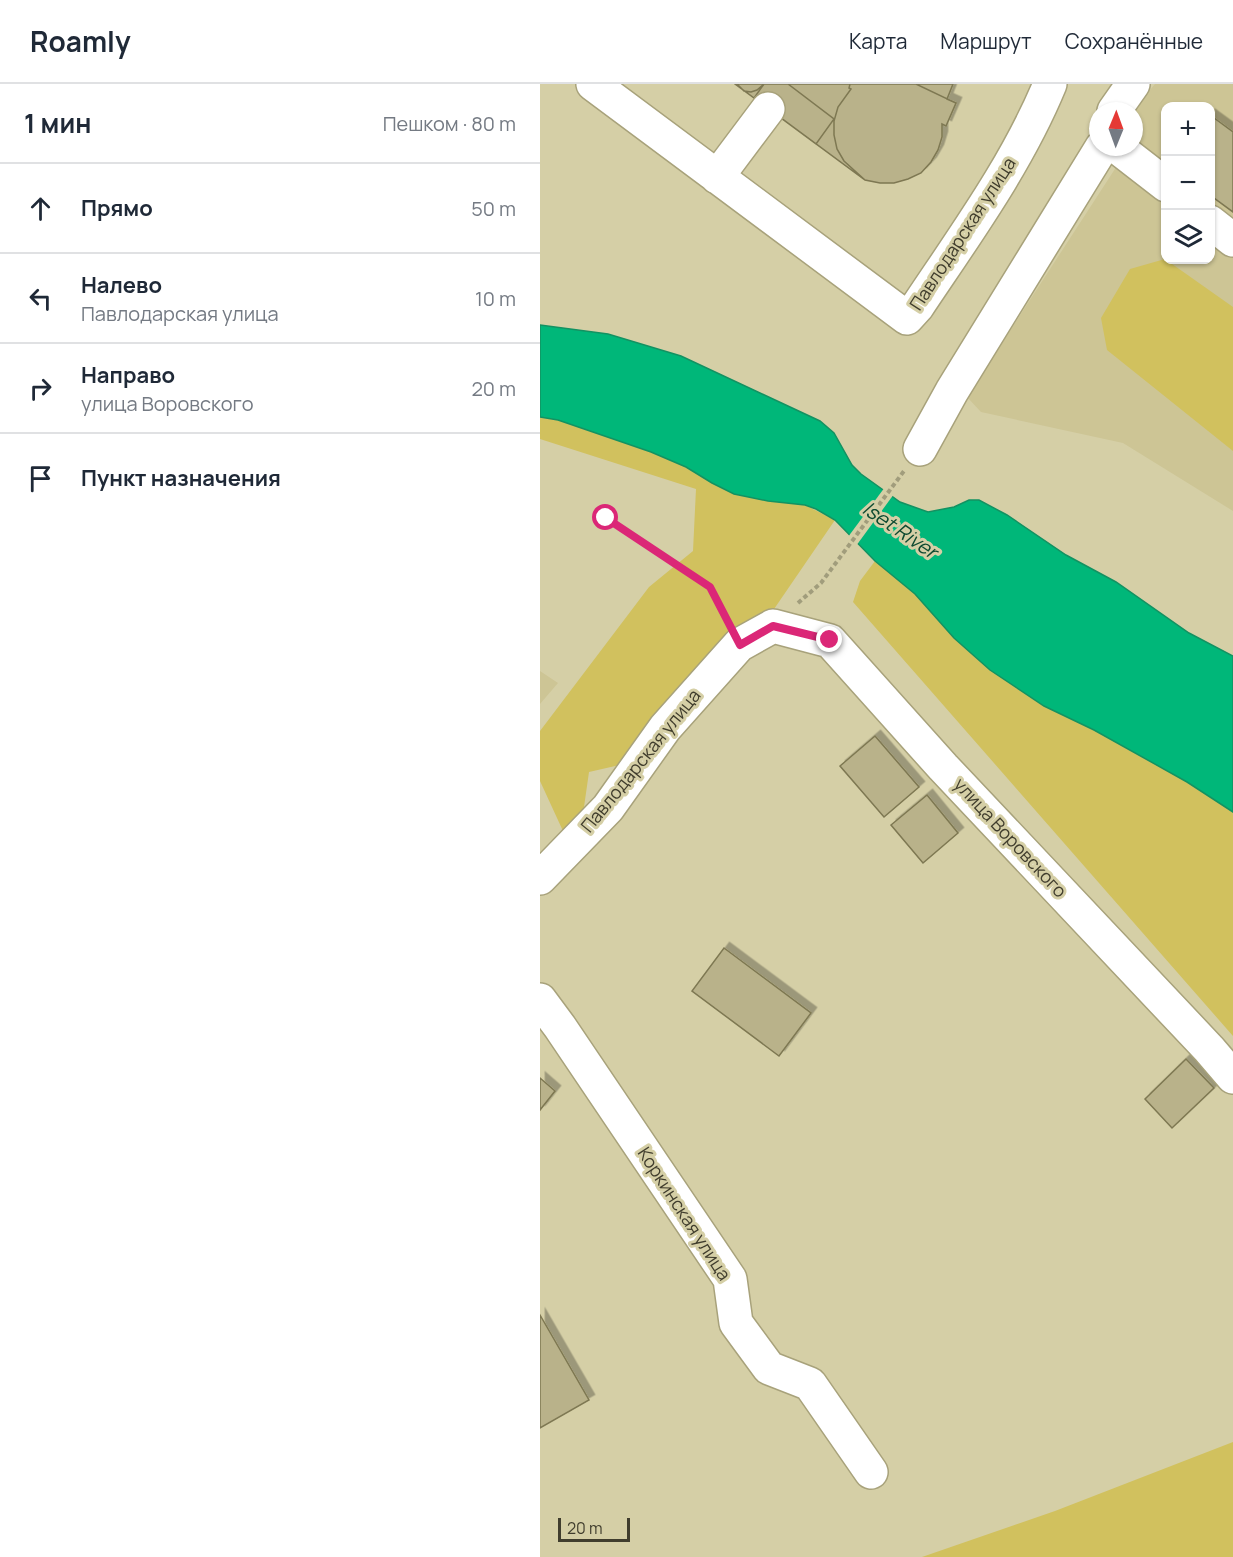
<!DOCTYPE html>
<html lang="ru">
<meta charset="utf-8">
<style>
body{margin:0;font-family:Manrope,sans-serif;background:#f2f2f3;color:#1f2937}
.controls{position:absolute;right:18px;top:18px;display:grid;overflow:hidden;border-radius:12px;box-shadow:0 2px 4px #0004}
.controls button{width:54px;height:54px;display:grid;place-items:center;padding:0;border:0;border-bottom:2px solid #e0e1e3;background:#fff;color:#1f2937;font:30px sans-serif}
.compass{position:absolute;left:549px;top:18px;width:54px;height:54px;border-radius:50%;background:#fff;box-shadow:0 2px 4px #0004;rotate:1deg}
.scale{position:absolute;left:18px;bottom:15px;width:72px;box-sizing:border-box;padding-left:6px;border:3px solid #403d2d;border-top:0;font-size:16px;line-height:21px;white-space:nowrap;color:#403d2d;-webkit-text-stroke:4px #d5cfa6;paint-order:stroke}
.stop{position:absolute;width:18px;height:18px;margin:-14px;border:4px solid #db2777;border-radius:50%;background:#fff}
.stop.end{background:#db2777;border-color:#fff;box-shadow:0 2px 6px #0008}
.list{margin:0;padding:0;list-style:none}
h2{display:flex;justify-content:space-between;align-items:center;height:78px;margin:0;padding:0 24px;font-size:26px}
h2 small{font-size:20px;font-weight:400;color:#747a83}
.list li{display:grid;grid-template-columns:39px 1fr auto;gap:18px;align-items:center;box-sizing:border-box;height:90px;padding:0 24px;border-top:2px solid #e0e1e3}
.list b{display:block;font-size:22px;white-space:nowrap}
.list p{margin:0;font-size:20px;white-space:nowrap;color:#747a83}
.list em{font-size:20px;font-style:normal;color:#747a83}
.icon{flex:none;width:33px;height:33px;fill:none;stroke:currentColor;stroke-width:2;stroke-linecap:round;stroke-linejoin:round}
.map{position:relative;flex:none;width:693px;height:1473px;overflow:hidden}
header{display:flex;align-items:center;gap:36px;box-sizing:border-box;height:84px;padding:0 30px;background:#fff;border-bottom:2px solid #e0e1e3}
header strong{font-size:28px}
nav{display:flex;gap:33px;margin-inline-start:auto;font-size:21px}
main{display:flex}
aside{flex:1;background:#fff}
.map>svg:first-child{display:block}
.built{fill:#cdc595;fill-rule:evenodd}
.green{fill:#d1c15e}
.water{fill:#00b779;stroke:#139262;stroke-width:1.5}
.pier{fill:#d5cfa6}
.building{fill:#b9b28a;stroke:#7e7852;stroke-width:1.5;filter:url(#shadow)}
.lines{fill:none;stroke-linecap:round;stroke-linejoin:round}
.minor-casing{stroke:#a8a27b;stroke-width:36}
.path{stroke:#a19d7c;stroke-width:4;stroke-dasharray:4.5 3;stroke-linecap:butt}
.minor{stroke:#fff;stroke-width:33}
.route{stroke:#db2777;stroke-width:8}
.labels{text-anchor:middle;stroke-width:6;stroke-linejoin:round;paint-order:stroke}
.street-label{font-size:18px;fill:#403d2d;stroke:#d5cfa6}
.water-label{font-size:20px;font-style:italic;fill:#0e4a31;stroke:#d5cfa6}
</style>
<header>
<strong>Roamly</strong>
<nav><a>Карта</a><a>Маршрут</a><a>Сохранённые</a></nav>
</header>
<main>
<aside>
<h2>1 мин<small>Пешком · 80 m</small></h2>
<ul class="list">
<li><svg class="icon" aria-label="ahead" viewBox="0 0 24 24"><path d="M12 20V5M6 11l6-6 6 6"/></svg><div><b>Прямо</b></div><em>50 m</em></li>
<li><svg class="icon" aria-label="left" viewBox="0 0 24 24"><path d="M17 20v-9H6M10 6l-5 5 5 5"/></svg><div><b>Налево</b><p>Павлодарская улица</p></div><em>10 m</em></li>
<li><svg class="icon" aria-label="right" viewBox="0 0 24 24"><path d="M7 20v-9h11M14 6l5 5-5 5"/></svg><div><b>Направо</b><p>улица Воровского</p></div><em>20 m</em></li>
<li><svg class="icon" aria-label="arrive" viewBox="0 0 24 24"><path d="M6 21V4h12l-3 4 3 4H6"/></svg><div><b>Пункт назначения</b></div></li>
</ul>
</aside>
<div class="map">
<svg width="693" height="1473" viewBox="0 0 693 1473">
<defs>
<filter id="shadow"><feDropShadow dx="5.5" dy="-5.5" stdDeviation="0" flood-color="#0004"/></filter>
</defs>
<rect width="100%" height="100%" fill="#d5cfa6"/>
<path class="built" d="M615 0H693V427L583 359 441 328 427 313 597 51 594 42V27H592ZM626 22H670V176H626Z
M0 587 18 599 0 620Z"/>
<path class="green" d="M625 175 693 223V367L567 266 561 234 590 185Z
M0 333 18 336 111 368 146 383 172 399 265 421 295 436 232 528 84 680 49 688 43 730 23 747 0 697V647L109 503 153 467 156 405 0 355Z
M335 477 375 510 414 553 504 622 554 646 647 698 693 728V952L313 518 320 497Z
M693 1358V1473H382L515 1427Z"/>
<path class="water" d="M0 241 68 250 141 272 280 337 294 349 312 381 321 390 360 418 388 428 414 423 429 416H439L467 431 526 471 576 498 649 549 693 572V728L647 698 554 646 504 622 450 586 414 554 375 510 335 477 295 436 276 425 265 421 228 417 194 410 172 399 146 383 111 368 18 336 0 333Z"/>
<path class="pier" d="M345 403 354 410 316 462 308 453Z"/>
<path class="building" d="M195 0H413L407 15 416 19 406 42 402 40V53L398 66 391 78 381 89 368 95 354 99H340L325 96Z
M197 0H224L217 6 211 8 204 7Z
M224 0H248L294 35 276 60 214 14Z
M310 0H376L416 19 406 42 402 40V53L398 66 391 78 381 89 368 95 354 99H340L325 96 304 77 297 65 294 51V37L298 23 311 5 309 4Z
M670 31 693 48V128L670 111Z
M335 652 379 703 344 733 300 682Z
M387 711 418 749 383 779 351 741Z
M184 864 271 929 239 972 152 907Z
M646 975 674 1004 632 1044 605 1015Z
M0 994 15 1007 0 1026Z
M0 1231 49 1316 0 1344Z"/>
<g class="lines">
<g class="minor-casing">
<path id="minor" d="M53 0 367 234 377 223C425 151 477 80 510 0
M574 27 593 0
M577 63 626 101
M177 93 228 25
M670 138 693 156
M380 365 412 307 562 63
M0 794 68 724 125 644 199 561 233 542 290 557 403 683 669 965 693 993
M0 916 20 943 190 1195 196 1239 229 1284 270 1300 331 1388"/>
</g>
<path class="path" d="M66 434 170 503 188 538
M258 519 281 499 364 387"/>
<use href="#minor" class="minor"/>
</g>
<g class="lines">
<path class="route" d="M66 434 170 503 200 561 233 542 290 556"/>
</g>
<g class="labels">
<g class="street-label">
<text transform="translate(423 150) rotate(-57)" y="6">Павлодарская улица</text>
<text transform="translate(101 677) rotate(-51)" y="6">Павлодарская улица</text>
<text transform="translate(470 754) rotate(47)" y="6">улица Воровского</text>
<text transform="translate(144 1130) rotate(57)" y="6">Коркинская улица</text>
</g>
<g class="water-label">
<text transform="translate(360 446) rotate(34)" y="7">Iset River</text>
</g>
</g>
</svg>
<div class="controls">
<button>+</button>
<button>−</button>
<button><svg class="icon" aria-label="layers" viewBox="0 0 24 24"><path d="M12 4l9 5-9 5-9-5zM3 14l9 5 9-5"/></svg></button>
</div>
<svg class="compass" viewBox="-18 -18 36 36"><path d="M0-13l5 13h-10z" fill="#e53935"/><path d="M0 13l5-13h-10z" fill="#747a83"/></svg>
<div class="scale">20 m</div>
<div class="stop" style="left:66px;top:434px"></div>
<div class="stop end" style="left:290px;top:556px"></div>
</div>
</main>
